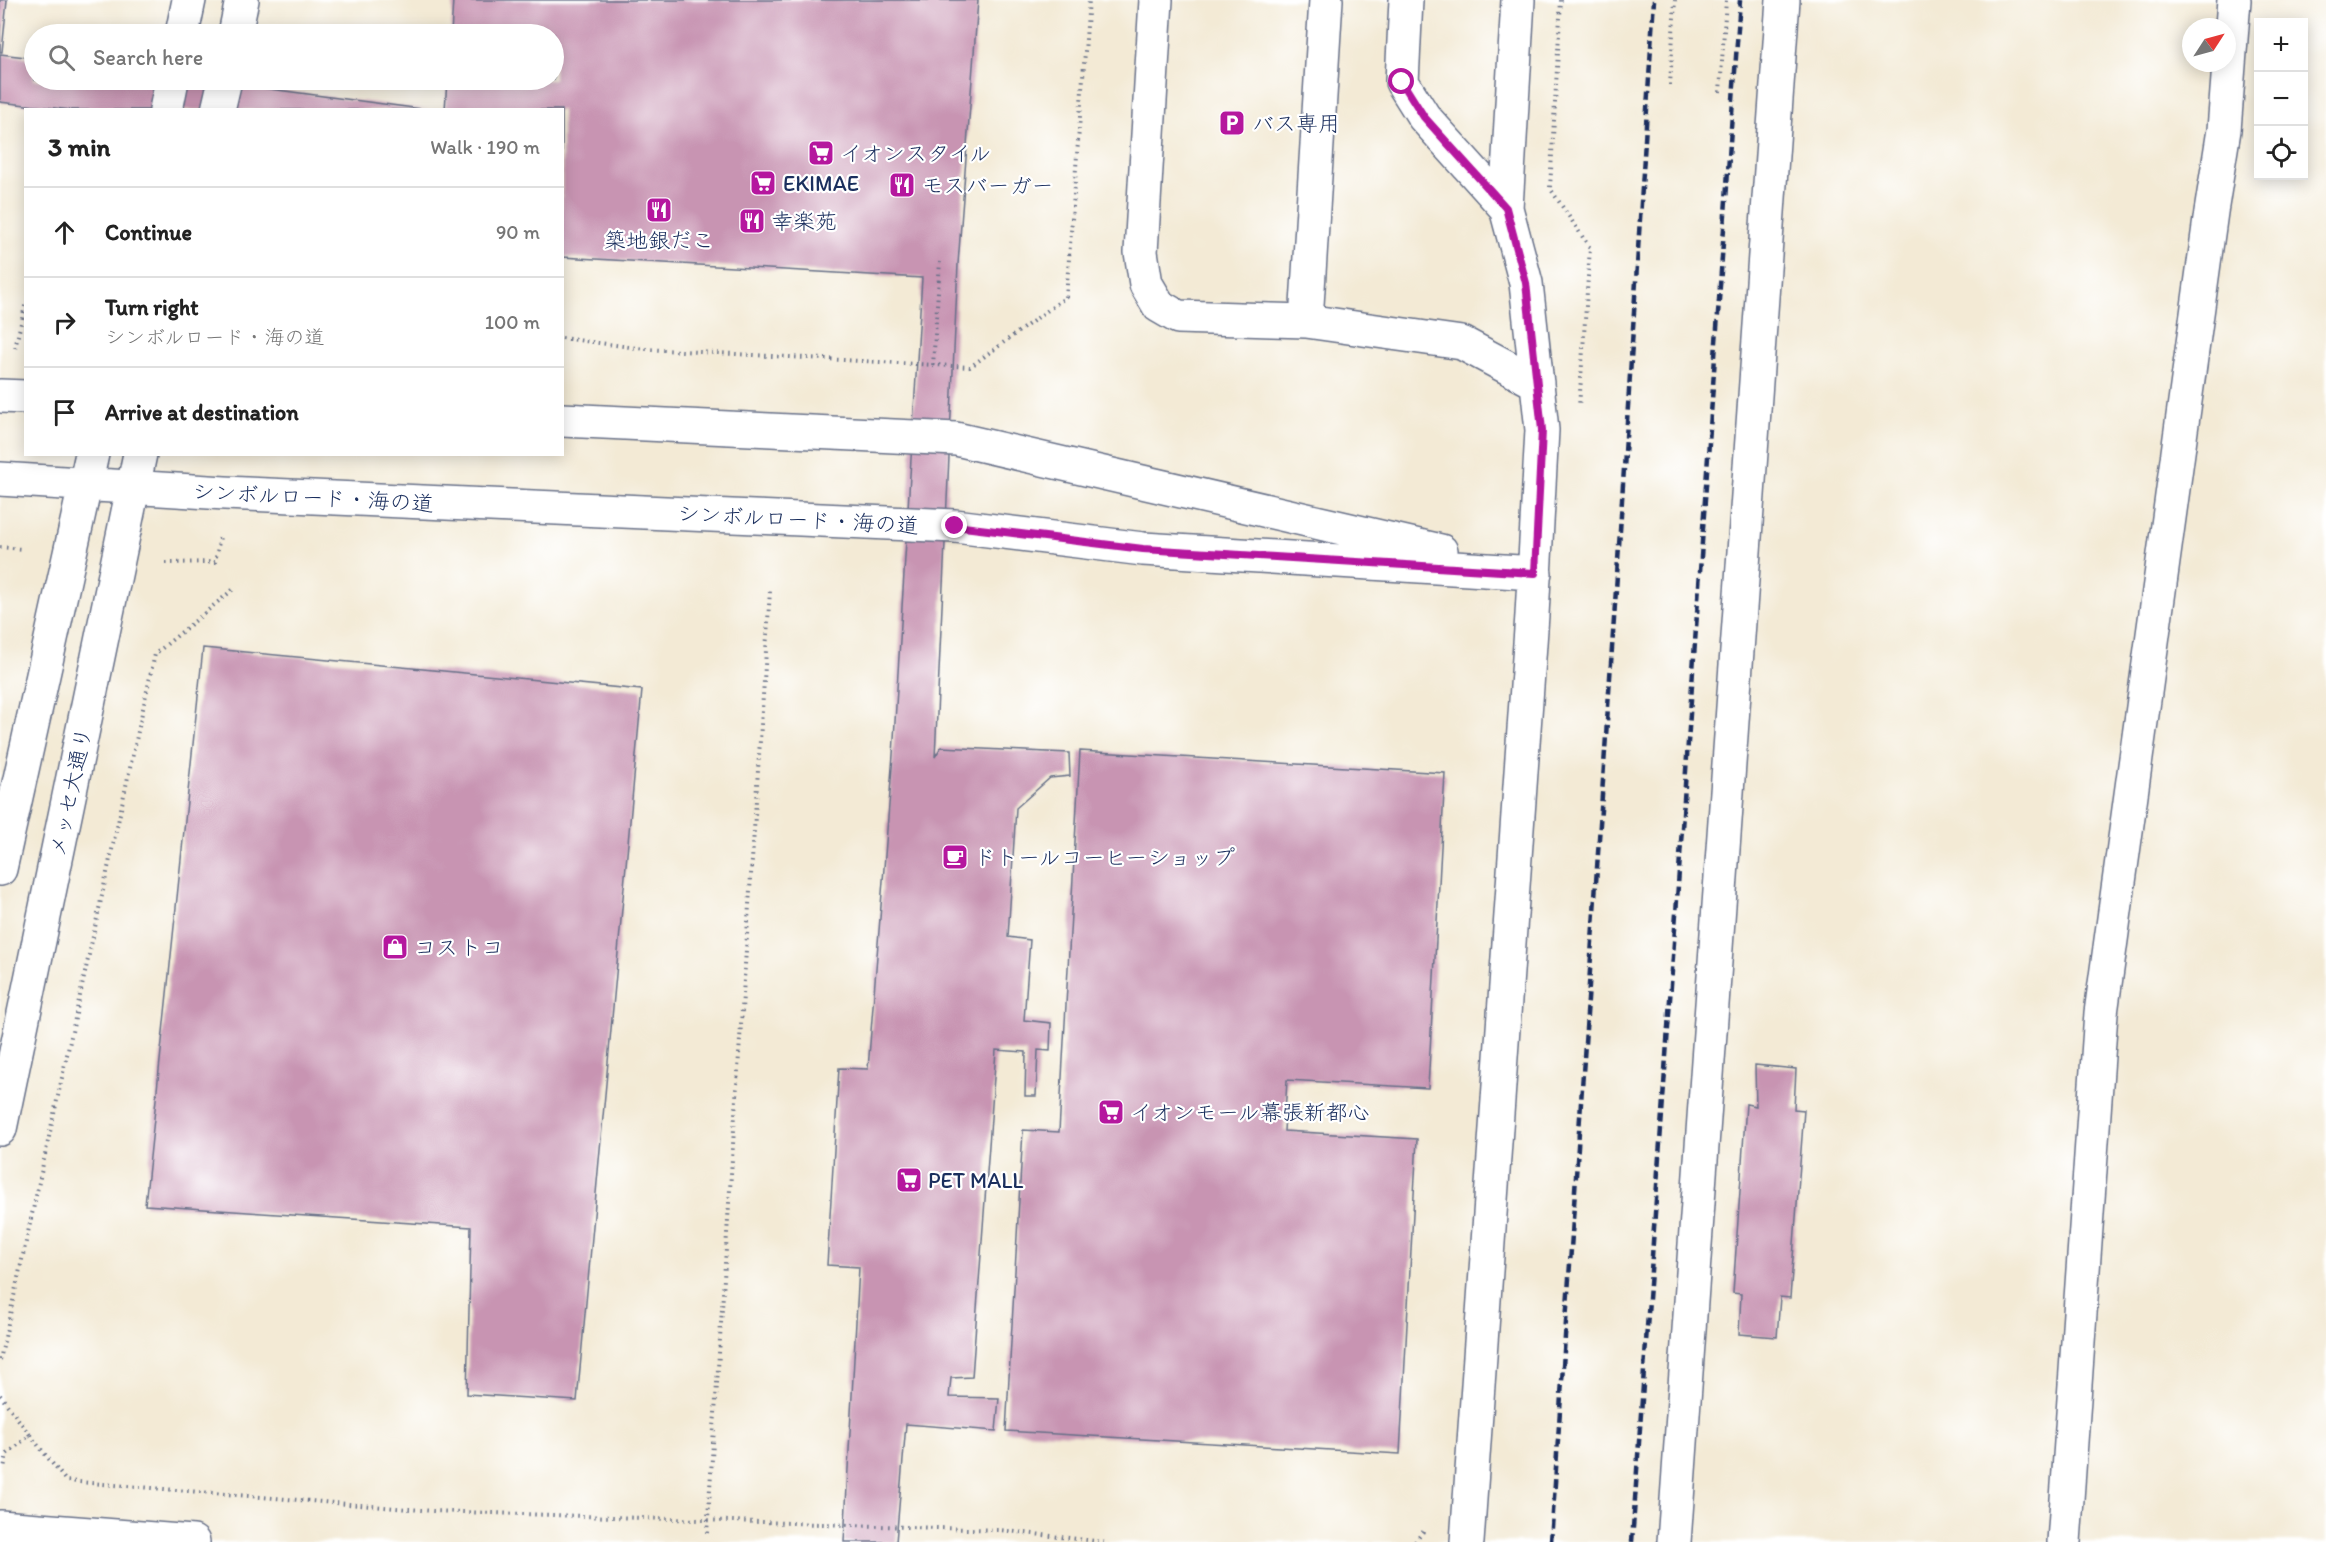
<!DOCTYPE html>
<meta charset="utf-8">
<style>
body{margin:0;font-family:Itim,"Klee One",sans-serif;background:#f2f2f2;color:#222}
.controls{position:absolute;right:18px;top:18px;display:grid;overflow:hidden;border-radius:0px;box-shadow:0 3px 15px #0003}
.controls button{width:54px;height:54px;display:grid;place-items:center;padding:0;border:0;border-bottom:2px solid #e0e0e0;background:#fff;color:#222;font:30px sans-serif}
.compass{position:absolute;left:2182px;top:18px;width:54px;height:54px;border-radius:50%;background:#fff;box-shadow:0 3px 15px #0003;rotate:54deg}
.stop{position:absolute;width:18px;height:18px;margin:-14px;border:4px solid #b5179e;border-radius:50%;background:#fff}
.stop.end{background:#b5179e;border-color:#fff;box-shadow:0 2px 6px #0008}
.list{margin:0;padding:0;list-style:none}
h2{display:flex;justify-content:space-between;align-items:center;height:78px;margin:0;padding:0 24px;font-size:26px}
h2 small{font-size:20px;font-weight:400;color:#767676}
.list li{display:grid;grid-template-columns:39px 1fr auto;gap:18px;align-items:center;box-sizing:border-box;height:90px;padding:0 24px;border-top:2px solid #e0e0e0}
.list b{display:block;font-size:22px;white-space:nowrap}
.list p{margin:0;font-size:20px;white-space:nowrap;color:#767676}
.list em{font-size:20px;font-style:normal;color:#767676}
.icon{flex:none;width:33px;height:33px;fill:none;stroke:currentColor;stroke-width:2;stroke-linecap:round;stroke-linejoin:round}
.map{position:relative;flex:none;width:2326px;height:1542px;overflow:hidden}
.search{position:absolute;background:#fff;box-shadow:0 3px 15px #0003;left:24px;top:24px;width:540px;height:66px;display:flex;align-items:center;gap:15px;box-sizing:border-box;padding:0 21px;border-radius:33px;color:#767676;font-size:22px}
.panel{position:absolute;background:#fff;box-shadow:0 3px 15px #0003;left:24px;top:108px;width:540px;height:348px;border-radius:0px}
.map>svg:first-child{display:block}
.building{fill:#c894b2}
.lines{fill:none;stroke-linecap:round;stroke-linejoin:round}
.minor-casing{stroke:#677088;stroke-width:36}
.path{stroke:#677088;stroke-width:4;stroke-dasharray:1.5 4.5;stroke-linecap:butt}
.minor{stroke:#fff;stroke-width:33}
.rail{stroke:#1b2f5e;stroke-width:4.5;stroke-dasharray:9 4.5;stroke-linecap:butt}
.route{stroke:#b5179e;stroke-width:8}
.labels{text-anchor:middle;stroke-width:4.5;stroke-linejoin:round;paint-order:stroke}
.poi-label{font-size:22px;fill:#1b2f5e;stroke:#fff;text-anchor:start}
.street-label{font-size:22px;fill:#1b2f5e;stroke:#fff}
</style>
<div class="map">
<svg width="2326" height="1542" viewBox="0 0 2326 1542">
<rect width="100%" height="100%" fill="#fff"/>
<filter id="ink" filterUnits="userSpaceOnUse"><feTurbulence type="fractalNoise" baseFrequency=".0167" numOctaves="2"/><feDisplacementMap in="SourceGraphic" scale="12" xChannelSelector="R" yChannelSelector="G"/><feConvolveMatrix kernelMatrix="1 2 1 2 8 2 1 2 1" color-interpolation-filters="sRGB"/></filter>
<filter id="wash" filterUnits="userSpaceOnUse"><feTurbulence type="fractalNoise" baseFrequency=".008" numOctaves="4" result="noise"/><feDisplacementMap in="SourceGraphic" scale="24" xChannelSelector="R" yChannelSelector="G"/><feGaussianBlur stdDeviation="1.35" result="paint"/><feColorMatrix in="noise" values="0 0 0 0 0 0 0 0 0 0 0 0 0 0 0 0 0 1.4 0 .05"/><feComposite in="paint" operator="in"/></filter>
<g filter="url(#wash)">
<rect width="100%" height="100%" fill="#f3ead5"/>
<g id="blocks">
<path class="building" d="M0 0H7L2 52H0Z
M453 0H978L958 264 935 757 941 747 1069 753 1070 776 1050 778 1016 808 1008 937 1030 940 1024 1020 1051 1023 1050 1051 1038 1050 1036 1096H1025L1026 1052 996 1050 972 1377 951 1378 949 1397 999 1398 996 1431 906 1424 896 1542H844L859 1267 827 1265 839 1068 868 1069 893 755 922 278 562 257V110H445L447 80H554V34H451Z
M0 54 34 58V80H202L429 110H71L0 102Z
M203 648 642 690 577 1401 467 1394 471 1227 145 1205Z
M1080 751 1445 773 1428 1088 1287 1080 1284 1131 1417 1139 1400 1454 1006 1431 1023 1130 1059 1132Z
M1755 1065 1796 1069 1794 1109 1804 1110 1790 1298 1780 1297 1777 1337 1739 1334 1741 1294 1733 1293 1746 1104 1756 1106Z"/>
</g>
</g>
<g filter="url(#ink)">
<use href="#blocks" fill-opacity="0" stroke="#677088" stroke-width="1.5"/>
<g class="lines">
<g class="minor-casing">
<path id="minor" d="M1156 0 1141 252 1146 284 1159 306 1178 317 1306 321 1462 343 1537 383
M1406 0 1402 82 1424 117 1506 208
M182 34 189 0
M235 34 242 0
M166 110 172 80
M218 110 225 80
M1306 321 1326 0
M0 396 26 397
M562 420 956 439 1441 551
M0 479 225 493 955 526 1143 549 1535 573
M0 869 92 454
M0 1129 140 454
M0 1527 193 1542
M1467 1542 1532 615 1542 430 1526 283 1506 208 1518 0
M1674 1542 1783 0
M2064 1542 2101 1013 2211 212 2224 130 2234 0"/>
</g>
<path class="path" d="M1561 0 1550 188 1590 248 1579 407
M1670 85 1675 0
M1720 92 1726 0
M562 338 645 349 970 367 1066 297 1089 0
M15 348 26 302
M933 365 940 262
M0 547 22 549
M166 563 215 562 220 537
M0 1360 155 654 236 587
M0 1395 30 1435 7 1454 4 1468
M30 1435 66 1481 433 1511 999 1530 1104 1542
M707 1533 770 591
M1415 1542 1426 1528"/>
<use href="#minor" class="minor"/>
<path class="rail" d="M1551 1542 1620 531 1654 0
M1632 1542 1740 0"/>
</g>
</g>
<g class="lines" filter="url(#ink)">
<path class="route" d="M955 526 1143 549 1535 573 1542 430 1526 283 1506 208 1424 117 1402 82"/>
</g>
<defs>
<g id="parking-square" transform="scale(1.35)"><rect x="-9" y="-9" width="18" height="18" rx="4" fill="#b5179e" stroke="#fff"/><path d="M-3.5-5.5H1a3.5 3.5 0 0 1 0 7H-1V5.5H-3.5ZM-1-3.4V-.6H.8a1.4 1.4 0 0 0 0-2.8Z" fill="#fff"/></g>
<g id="supermarket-square" transform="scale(1.35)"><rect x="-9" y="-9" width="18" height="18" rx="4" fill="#b5179e" stroke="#fff"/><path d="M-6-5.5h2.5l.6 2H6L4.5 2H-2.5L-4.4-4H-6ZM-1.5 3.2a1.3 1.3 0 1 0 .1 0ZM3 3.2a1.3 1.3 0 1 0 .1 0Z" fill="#fff"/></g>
<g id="restaurant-square" transform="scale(1.35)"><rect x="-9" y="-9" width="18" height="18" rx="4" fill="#b5179e" stroke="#fff"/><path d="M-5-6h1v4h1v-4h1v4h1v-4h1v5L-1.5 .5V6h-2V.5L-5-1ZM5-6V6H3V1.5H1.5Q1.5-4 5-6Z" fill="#fff"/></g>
<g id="cafe-square" transform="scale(1.35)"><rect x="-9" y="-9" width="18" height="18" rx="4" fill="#b5179e" stroke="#fff"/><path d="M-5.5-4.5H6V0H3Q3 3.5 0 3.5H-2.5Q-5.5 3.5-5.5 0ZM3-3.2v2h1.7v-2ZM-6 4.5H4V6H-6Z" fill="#fff"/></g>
<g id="shop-square" transform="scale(1.35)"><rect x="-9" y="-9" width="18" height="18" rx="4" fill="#b5179e" stroke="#fff"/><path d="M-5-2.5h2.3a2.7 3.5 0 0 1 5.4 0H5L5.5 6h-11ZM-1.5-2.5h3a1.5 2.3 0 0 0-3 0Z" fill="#fff"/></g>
</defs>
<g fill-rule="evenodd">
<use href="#parking-square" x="1232" y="123"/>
<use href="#supermarket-square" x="821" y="153"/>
<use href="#supermarket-square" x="763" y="183"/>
<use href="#restaurant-square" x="902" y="185"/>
<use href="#restaurant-square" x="659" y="210"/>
<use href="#restaurant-square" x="752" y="221"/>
<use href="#cafe-square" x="955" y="857"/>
<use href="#shop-square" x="395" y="947"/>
<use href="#supermarket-square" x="1111" y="1112"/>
<use href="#supermarket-square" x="909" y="1180"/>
</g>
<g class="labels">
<g class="poi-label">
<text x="1252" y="131">バス専用</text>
<text x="840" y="161">イオンスタイル</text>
<text x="783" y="191">EKIMAE</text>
<text x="922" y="193">モスバーガー</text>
<text x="771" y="229">幸楽苑</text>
<text x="659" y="248" text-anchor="middle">築地銀だこ</text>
<text x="974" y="865">ドトールコーヒーショップ</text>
<text x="414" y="955">コストコ</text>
<text x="1130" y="1120">イオンモール幕張新都心</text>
<text x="928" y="1188">PET MALL</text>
</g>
<g class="street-label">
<text transform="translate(313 497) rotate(3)" y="8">シンボルロード・海の道</text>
<text transform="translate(798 519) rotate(3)" y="8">シンボルロード・海の道</text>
<text transform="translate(70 792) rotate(-78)" y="8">メッセ大通り</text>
</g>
</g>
</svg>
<div class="controls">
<button>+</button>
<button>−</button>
<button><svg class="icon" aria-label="locate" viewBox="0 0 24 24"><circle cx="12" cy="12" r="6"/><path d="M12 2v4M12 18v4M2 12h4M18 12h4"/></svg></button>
</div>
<svg class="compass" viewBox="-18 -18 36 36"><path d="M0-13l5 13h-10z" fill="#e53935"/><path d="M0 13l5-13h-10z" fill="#767676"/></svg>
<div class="stop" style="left:1402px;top:82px"></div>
<div class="stop end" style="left:955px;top:526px"></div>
<div class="search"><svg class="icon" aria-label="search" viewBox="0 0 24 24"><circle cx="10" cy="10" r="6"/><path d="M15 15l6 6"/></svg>Search here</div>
<section class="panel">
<h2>3 min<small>Walk · 190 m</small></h2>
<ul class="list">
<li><svg class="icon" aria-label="ahead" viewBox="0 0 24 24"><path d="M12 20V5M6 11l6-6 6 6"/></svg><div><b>Continue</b></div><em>90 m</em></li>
<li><svg class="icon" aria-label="right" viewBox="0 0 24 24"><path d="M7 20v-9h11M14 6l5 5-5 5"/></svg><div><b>Turn right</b><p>シンボルロード・海の道</p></div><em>100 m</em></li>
<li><svg class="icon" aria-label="arrive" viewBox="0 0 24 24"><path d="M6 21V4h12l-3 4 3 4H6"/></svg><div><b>Arrive at destination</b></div></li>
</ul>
</section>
</div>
